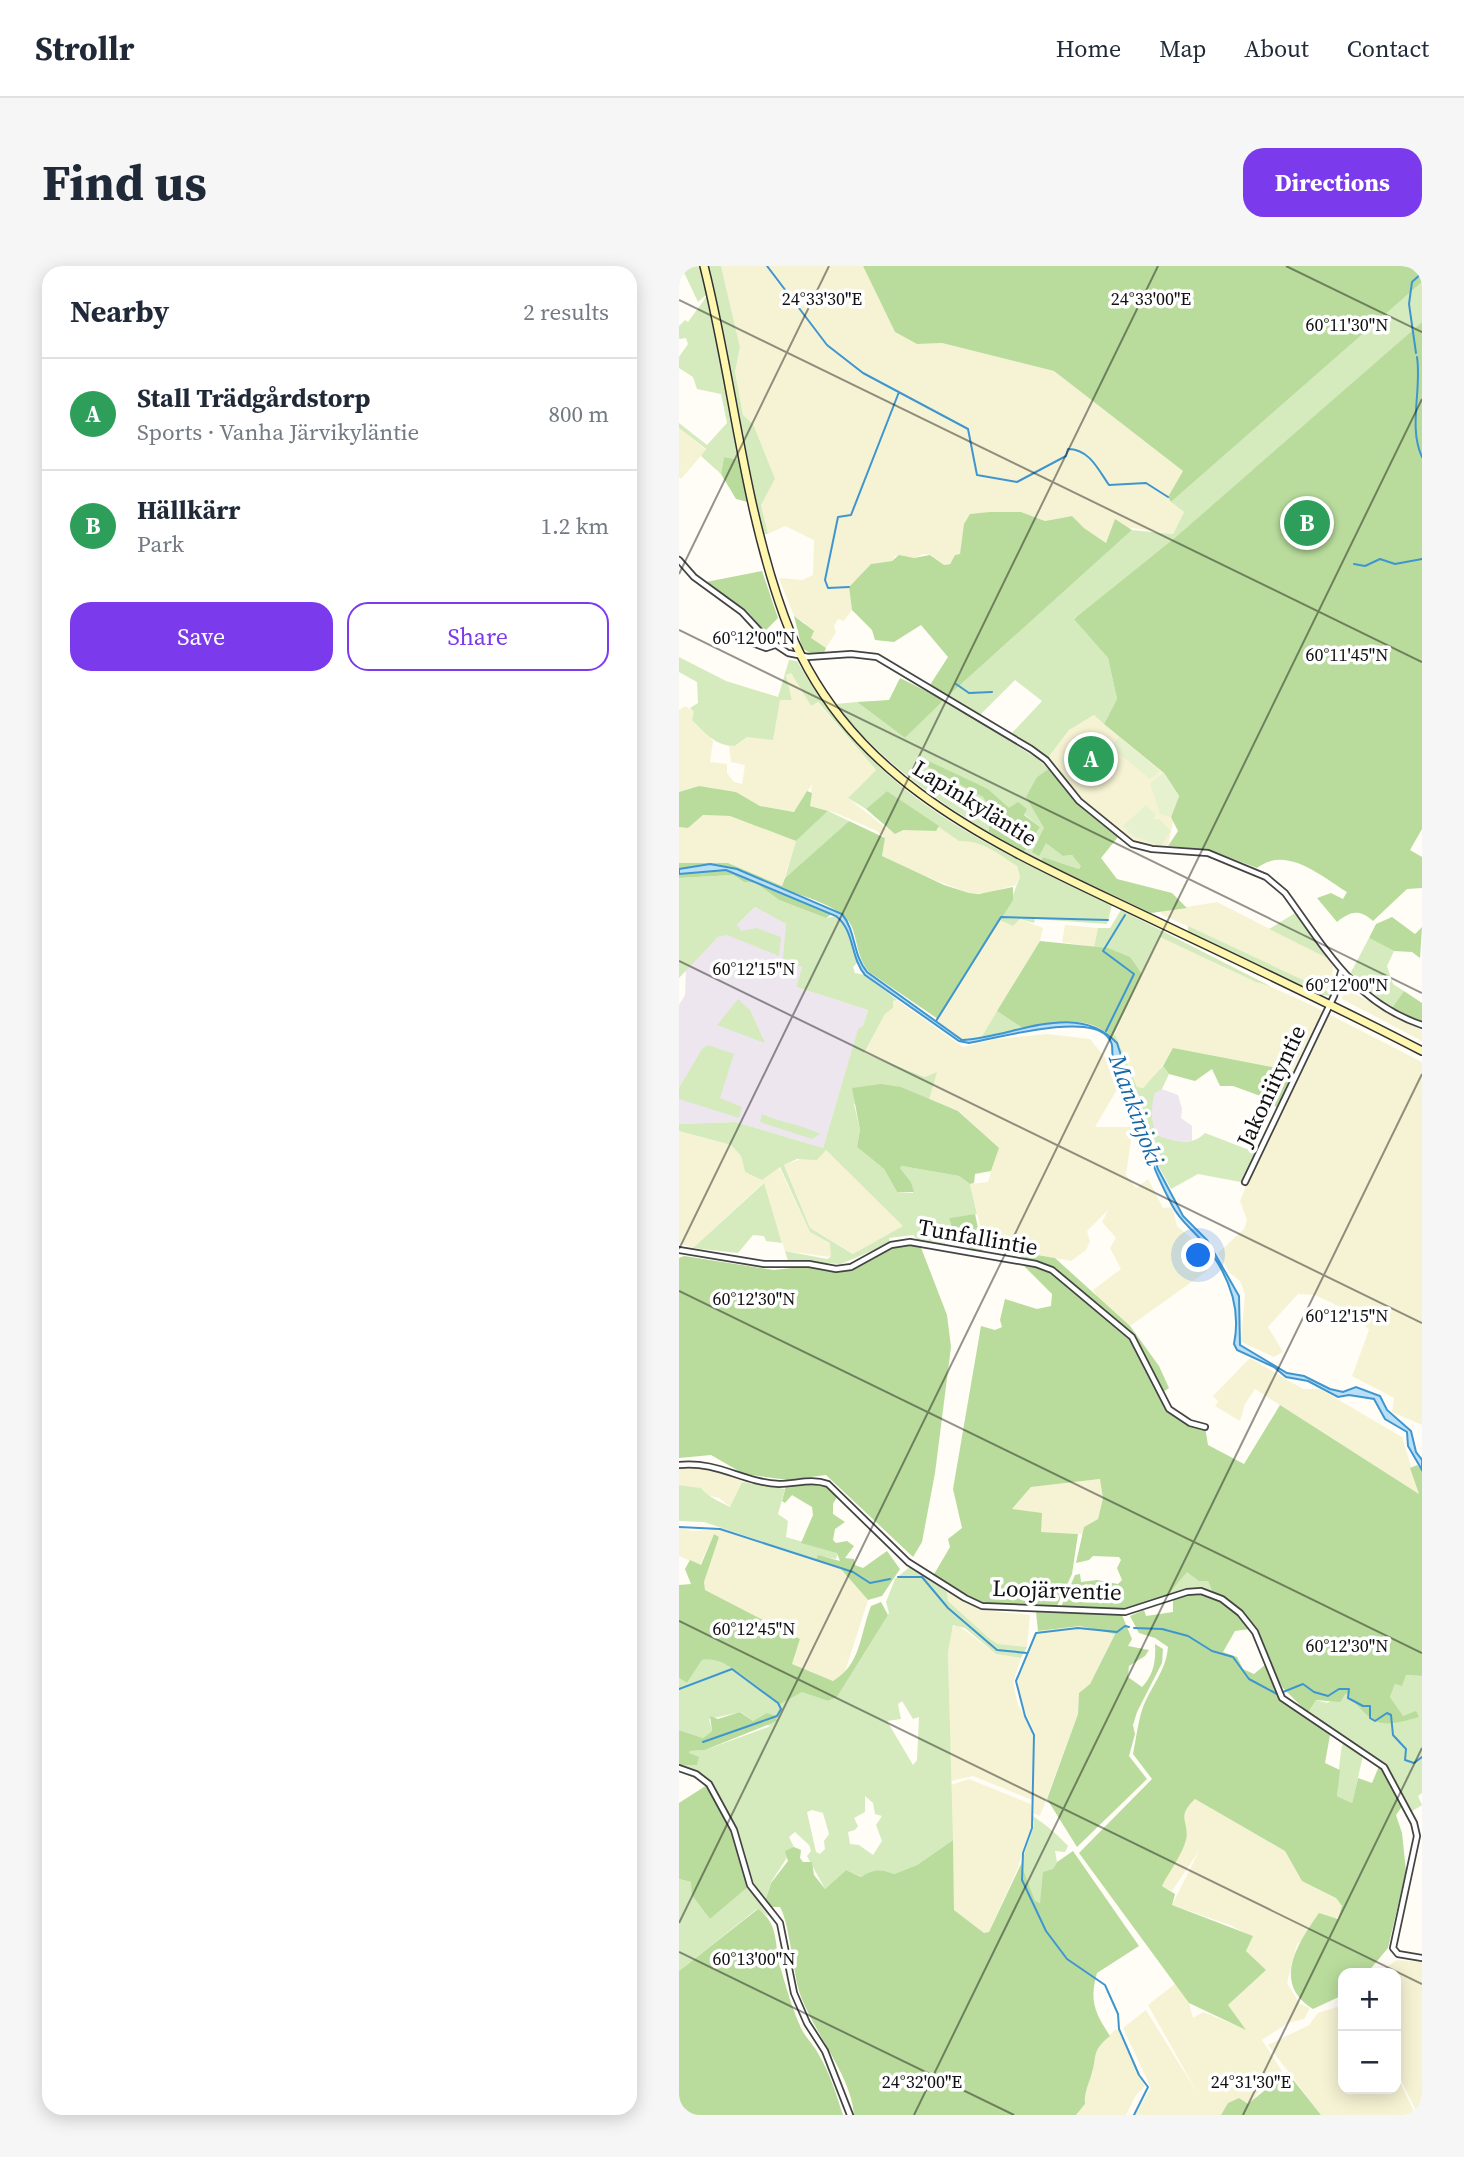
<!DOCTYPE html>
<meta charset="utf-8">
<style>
body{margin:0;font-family:"Source Serif 4",serif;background:#f6f6f7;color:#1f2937}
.controls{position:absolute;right:21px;bottom:21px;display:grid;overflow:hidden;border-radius:14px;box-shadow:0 4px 18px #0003}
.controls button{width:63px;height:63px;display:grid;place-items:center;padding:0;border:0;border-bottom:2px solid #e0e1e3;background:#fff;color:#1f2937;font:35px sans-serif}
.you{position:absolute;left:520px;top:990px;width:24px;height:24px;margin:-18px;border:5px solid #fff;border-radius:50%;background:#1a73e8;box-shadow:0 0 0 10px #1a73e833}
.badge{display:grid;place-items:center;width:46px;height:46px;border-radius:50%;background:#7c3aed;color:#fff;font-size:23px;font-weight:700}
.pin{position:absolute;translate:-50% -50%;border:4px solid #fff;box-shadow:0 2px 7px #0006}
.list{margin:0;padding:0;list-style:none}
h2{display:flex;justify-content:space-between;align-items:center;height:91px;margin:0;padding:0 28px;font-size:30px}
h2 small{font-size:23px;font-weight:400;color:#747a83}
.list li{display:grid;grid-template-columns:46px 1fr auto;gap:21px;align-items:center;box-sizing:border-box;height:112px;padding:0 28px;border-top:2px solid #e0e1e3}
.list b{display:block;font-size:26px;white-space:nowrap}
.list p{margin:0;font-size:23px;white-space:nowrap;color:#747a83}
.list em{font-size:23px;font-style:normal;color:#747a83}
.actions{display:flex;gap:14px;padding:21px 28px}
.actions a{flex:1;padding:16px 0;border:2px solid #7c3aed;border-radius:21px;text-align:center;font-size:24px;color:#7c3aed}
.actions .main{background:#7c3aed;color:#fff}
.map{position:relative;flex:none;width:743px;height:1849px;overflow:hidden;border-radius:21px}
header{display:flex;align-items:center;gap:42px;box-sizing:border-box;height:98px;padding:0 35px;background:#fff;border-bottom:2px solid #e0e1e3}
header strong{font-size:33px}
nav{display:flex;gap:38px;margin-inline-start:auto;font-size:24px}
.intro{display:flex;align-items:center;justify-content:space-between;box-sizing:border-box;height:168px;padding:0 42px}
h1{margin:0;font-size:49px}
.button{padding:18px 32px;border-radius:21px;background:#7c3aed;color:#fff;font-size:24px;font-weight:700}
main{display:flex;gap:42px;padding:0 42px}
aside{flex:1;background:#fff;border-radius:21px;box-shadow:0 4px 18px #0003}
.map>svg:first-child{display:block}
.industrial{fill:#eee6ef}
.farmland{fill:#f6f3d4}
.green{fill:#d5ebbd;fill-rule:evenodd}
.forest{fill:#b9dc9c}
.pitch{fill:#e6f2cf}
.water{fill:#b9e0f7;stroke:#3f96cf;stroke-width:2}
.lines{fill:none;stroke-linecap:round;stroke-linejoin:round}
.stream{stroke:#3f96cf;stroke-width:2}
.street-casing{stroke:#444;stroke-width:8}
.secondary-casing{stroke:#333;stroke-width:10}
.street{stroke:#fff;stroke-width:4.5}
.secondary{stroke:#fff6b0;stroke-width:7}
.ticks{fill:none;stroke:#111;stroke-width:2;stroke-opacity:0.45}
.labels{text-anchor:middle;stroke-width:7;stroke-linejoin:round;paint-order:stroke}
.street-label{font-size:23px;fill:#111;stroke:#fff}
.water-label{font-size:24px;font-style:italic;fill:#1768a6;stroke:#fff}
.ticks-label{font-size:18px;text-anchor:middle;fill:#111;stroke:#fff;stroke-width:7;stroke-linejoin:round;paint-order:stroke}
</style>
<header>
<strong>Strollr</strong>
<nav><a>Home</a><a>Map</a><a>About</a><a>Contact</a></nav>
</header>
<div class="intro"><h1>Find us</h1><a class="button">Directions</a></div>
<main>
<aside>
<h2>Nearby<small>2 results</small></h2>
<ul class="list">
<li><span class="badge" style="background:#2e9e5b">A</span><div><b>Stall Trädgårdstorp</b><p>Sports · Vanha Järvikyläntie</p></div><em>800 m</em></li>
<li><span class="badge" style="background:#2e9e5b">B</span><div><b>Hällkärr</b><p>Park</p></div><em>1.2 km</em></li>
</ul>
<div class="actions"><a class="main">Save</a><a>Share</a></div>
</aside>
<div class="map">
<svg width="743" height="1849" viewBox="0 0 743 1849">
<rect width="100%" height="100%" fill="#fffdf5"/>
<path class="industrial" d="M76 641 132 671 117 721 189 744 184 760 179 764 144 882 57 856 0 858V739L6 729 7 701 39 671 48 669Z
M480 822 499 829 503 843 502 852 513 860V875L497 877 478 869 473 858 472 841 476 827Z"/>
<path class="farmland" d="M42 0H184L216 66 238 78 263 77 375 105 504 205 492 236 505 246 494 268 446 261 431 270 427 277 405 262 393 250 366 255 353 250 311 246 298 249 285 258V278L281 288 276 289 271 297 265 299 252 289 244 288 236 292 216 290 213 295 192 298 170 321 173 344 165 355 159 353 155 360 157 366 147 382 131 372 126 357 115 350 100 312 123 314 134 309 135 274 106 260 89 268 82 239 96 213 64 149 56 106 61 81Z
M0 162 27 184 2 213 0 211Z
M112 407 132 440 138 436 197 504 169 532 207 562 256 565 260 560 280 575H294L308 581 338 600 341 611 337 619 309 627H290L219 600 203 590 206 572 196 564 157 547 131 540 133 518 116 546 81 540 57 526 20 520 0 526V444L6 440 16 446 13 454 34 475 31 496 48 498V507L55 516 63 518 66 499 52 496 50 480H57L68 471 101 434H113L107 409Z
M415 449 485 507 500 530 489 580 470 581 452 574 399 531 368 493 390 464Z
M24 549 51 550 117 575 103 620 49 597H0V561L9 562Z
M538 636 648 692 654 700 652 727 482 648 483 645Z
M341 653 364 662 361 675 302 772 283 774 257 755 320 654 334 660Z
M386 659 419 662 415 681 383 676Z
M481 671 628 737 743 796V1159L713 1146 715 1132 673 1110 690 1064 674 1047 636 1029 619 1028 589 1061 604 1086 595 1091 562 1076 566 1028 561 1015 551 1007 539 987 565 963 568 954 561 935 614 805 495 783 471 817 463 822 458 821 436 768 467 696Z
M667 723 743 764V775L663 733 664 726Z
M218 734 284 781 317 773 368 768 411 773 428 794 439 822 416 861H454L447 909 457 922 469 913 484 942 493 941 498 960 518 977 525 988 528 1005 451 1060 420 1034 414 1024 442 1003 431 982 437 972 423 956 429 944 408 965 411 976 407 984 392 995 306 979 291 918 309 916 319 882 280 845 250 834 257 807 247 811 185 787 206 748 214 742V735Z
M0 865 52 879 62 890 66 906 83 913 100 901 131 966 152 977V991L106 985 84 917 14 982 0 977Z
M147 884 225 960 175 988 131 962 105 899Z
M571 1092 624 1123H641L723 1171 741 1229 576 1123 566 1138 561 1155 536 1140 539 1135 534 1130Z
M22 1197 61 1210 63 1216 51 1241 40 1232 27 1229 22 1222 0 1219V1199Z
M422 1213 424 1232 419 1253 405 1261 404 1268 362 1266 333 1243 352 1221Z
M0 1261 13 1265 30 1264 33 1261 161 1302 189 1334 165 1409 154 1415 113 1398 121 1373 26 1324 25 1316 40 1271 35 1268 21 1299 0 1290Z
M268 1326 302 1344 351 1349 348 1381 319 1378 311 1373 269 1335Z
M276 1357 317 1388 342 1392 334 1417 339 1439 355 1467 353 1534 294 1510 272 1515 269 1386 270 1372Z
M401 1360 436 1367 411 1418 400 1427 399 1448 361 1550 354 1547 356 1467 340 1432 339 1411 359 1365Z
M290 1513 352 1538V1560L338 1604 310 1666 305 1667 275 1644 272 1519Z
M516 1533 606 1585 623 1614 657 1632 663 1640V1648L618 1678 608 1717 621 1738 631 1742 625 1753 609 1757 583 1774 603 1805 600 1812 580 1826 574 1835 569 1838 560 1833 542 1849H455L472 1822 444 1762 467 1744 519 1828 469 1739 497 1717 510 1737 514 1752 524 1746 566 1763 549 1739 586 1704 567 1685 573 1671 551 1659 493 1639 520 1585 493 1625 483 1620 507 1573 504 1557 507 1542Z
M718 1694 743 1696V1849H739L717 1804V1707H699Z
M664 1739V1823H717V1808L737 1849H642L589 1779 630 1759 639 1747Z
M436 1764H441L466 1820 457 1829 447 1849H397L406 1838 405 1828 414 1805 413 1790 420 1779Z"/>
<path class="green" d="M2 0H21L28 28 19 36Z
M29 0H42L61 81 56 106 64 149 74 158 96 213 82 239 89 268H84Z
M743 16V56L585 195 743 244 395 352 429 392 438 433 425 458 415 449 390 464 368 493 333 467 363 435 336 414 301 449 269 430 453 264 494 268 505 246 492 236Z
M28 30 62 194 45 191 42 208 22 190 27 183 0 162V157L28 179 48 157 42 128 18 123 14 111 0 102V91L9 78 7 72 0 73V60L6 54 9 56Z
M0 391 47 415 99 431 110 394 118 395C196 531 298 575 433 639L428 658 356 653 355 657 341 653 334 660 320 654C332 637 334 628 341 611L338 600C319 588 303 574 280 575L208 525 187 543 169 532 197 504 139 436 132 440 112 407 107 409 113 434H101L94 474 68 471 56 480C36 480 26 467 13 454L15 446 11 442 19 437 18 416 0 406Z
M265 434 359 493 369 503 358 511 367 576 384 590 393 589 403 600 400 603 364 591 362 595 345 586 361 561 345 548 348 543H330L309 523 241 496 304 531 309 540 310 566C248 529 201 493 156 438L178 436 226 472Z
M149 545 170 555 106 612 117 575Z
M54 609 65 616 77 617 100 634 147 652 157 650 169 663 178 697 174 701 176 707 186 709 218 734 214 735V742L206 748 185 787 246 811 258 806 250 834 222 821 175 838 181 864 178 881 205 903 218 926 234 927 232 916 221 902 223 900 280 910 291 918 298 948 270 952 275 969H267L266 978 239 974 234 969 210 972 211 977 162 998 109 995 106 985 148 993 152 991 151 977 131 966 101 901 83 914 66 906 62 890 52 879 0 865V858L57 856 144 882 179 763 184 760 189 744 117 721 123 701 104 693 107 658 76 641 58 659 62 665 78 662 102 671 100 690 48 669 39 671 0 712V612ZM147 884 224 960 174 988 131 962 105 899 118 893 138 894Z
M442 644 591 720 577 716 481 671 463 708C450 689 438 683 415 681L419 662H431Z
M616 647 648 692 590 663Z
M509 660 652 727 651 730 643 729 509 666Z
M690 672 715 685 708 700 714 718 725 725 712 743 690 731 670 710Z
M59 733 71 744 86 777 38 759Z
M318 745 345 763 302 772Z
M436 768 458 821 464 822 484 800 490 808 483 823 476 827C472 842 471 854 478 869 495 876 512 881 526 867L581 888 567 917 519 908 492 923 475 892 438 777 433 772Z
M29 779 55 788 41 832 63 841 60 852 0 833V822L23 783Z
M83 848C102 857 123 858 141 868L133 873 81 856Z
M85 917 103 977 87 975 85 970 74 969 59 987 14 982Z
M63 1216 106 1223 99 1248 109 1255 107 1271 152 1284 159 1287 157 1293 139 1290 137 1294 25 1256 0 1255V1219L22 1222C28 1230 41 1236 51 1241Z
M232 1300 268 1326 269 1335 311 1373 319 1378 348 1381 342 1392 317 1388 286 1362 274 1359 269 1386 274 1574 238 1599 215 1608C202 1602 194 1603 183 1611L167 1604 146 1623 128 1590 132 1585 130 1579 116 1566 110 1571 115 1581 92 1616 86 1635C52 1591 62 1521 1 1499L11 1485 26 1484 92 1460 74 1455 62 1446 30 1453 33 1465 24 1472 0 1464V1412L8 1417 23 1394 31 1392 117 1427 124 1426 149 1435 158 1431 210 1347 207 1336 216 1313ZM223 1435 234 1453 240 1451 238 1494 234 1499 208 1455 222 1453 219 1438ZM186 1530 194 1537 196 1548 203 1550 197 1559 203 1575 194 1589 180 1579 171 1578 169 1566 176 1564 179 1560 175 1552 186 1546ZM133 1544 144 1547 150 1568 145 1575 146 1583 141 1588 137 1586 128 1546Z
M508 1305 529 1315 534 1327 515 1323 486 1332Z
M727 1409 743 1410V1527L739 1530 743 1539 732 1546 710 1504 700 1495 629 1447 637 1434 648 1437 667 1427 729 1454 739 1451H724L711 1431 716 1418Z
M664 1477 684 1490 673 1537 658 1530C659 1519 661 1483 664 1477Z
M354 1550C367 1559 378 1568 389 1580L386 1586 376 1585 378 1596 364 1623 361 1637 356 1636 342 1598 355 1559Z
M0 1613 12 1616 31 1653 69 1621 90 1651 78 1643 0 1705Z"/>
<path class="forest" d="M184 0H743V16L492 236 489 231 504 205 375 105 263 77 238 78 216 66Z
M743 56V563L731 584 743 591V622L728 623 694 655C680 643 672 645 658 656L638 632 652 627 664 633 668 626C642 610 607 579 578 602L531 584 489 580 499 565 492 551 500 530 485 507 425 458 438 433 429 392 395 353 497 271Z
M45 191 62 194 69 236 57 233 42 208Z
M311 246H342L366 255 393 250 405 262 427 277 436 253 453 264 269 430 251 419 269 391 242 359 215 376 196 374 193 364 173 344 170 321 192 298 213 295 220 289 235 292 251 289 265 299 271 298 276 289 281 288 285 258 291 248Z
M83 305 99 352 86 365 68 345 27 316Z
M115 350 135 365 132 372 147 382 144 389 132 388 123 382Z
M221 412 265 434 226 472 178 436 210 434Z
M243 492 309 523 330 542 339 536 348 543 345 549 361 561 345 586 310 566 309 540 304 531 240 496Z
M369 503 405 544 439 571 422 592 438 613 493 627 508 642 472 647 362 595 364 591 400 603 402 600 393 589 384 590 367 577 360 590 353 586 365 562 347 531 358 511Z
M20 520 57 526 81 540 115 546 128 525 133 527 131 540 149 545 117 575 51 550 24 549 9 562 0 561V526Z
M208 525 260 560 257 565 224 564 216 568 187 543Z
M170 555 206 572 203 590 265 619 290 627 300 628 334 621V634L259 753 190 706C178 692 179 675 172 659 163 640 121 629 103 623L102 627 153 648 147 652 100 634 77 617 65 616 54 609 0 612V597H49L103 620 106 612Z
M713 651 736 668 743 661 741 692 733 686 715 685 690 672 697 658Z
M361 675 429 682 451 691 463 708 433 772C411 748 373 755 345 763L318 745Z
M725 725 743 737V756L712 743Z
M494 782 614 805 615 808 598 841 588 837 587 832 554 820H541L533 803 516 815 490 808 484 800Z
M202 818 222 821 279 845 320 882 312 905 296 908 295 917 291 918 280 910 223 900 221 902 232 916 235 926H218L205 903 178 881 181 864 173 822Z
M296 948 304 985 301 987 285 979 266 975 267 969H275L270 952Z
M215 979H241L268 1049 272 1081 256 1207 243 1276 234 1291 147 1209 109 1214 65 1208 32 1189 0 1192V992L5 990 95 1004 131 1000 172 1005Z
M341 986 376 992 451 1060 480 1100 490 1122 481 1128C491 1146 506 1156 526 1161L529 1179 565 1198 601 1139 740 1228 731 1202 738 1199 743 1204V1410L727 1409 723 1420 716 1418 711 1431 724 1450 737 1445 740 1451C696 1464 696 1458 667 1427L661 1436 637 1434 629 1447 603 1421 572 1356 562 1345 534 1327 529 1315H520L508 1306 486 1332 451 1344 382 1341 396 1309 401 1308 402 1316 418 1314 439 1318 443 1314 438 1302 442 1294 440 1291 414 1290 410 1294 397 1297 405 1261 419 1253 424 1232 421 1213 352 1221 333 1243 363 1247 362 1266 399 1268 393 1308 378 1340 304 1338 254 1310 271 1281 269 1273 283 1262 274 1223 302 1060 316 1064 323 1061 321 1054 326 1033 358 1043 372 1040 373 1028 346 1001Z
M142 1217 159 1229 154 1238V1248L166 1256 156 1263 154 1274 157 1277 168 1275 175 1280 166 1292 175 1293 176 1299 184 1302 208 1285 221 1303 203 1330 189 1334 161 1302 137 1294 139 1289 161 1295 158 1287 122 1277 134 1249 133 1241 113 1229 106 1237 103 1235 107 1220Z
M35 1268 40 1271 25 1316 26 1324 121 1373 113 1398 154 1415C182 1399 181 1368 192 1340L202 1336 209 1349 158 1431 149 1435 123 1426 101 1438C83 1425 44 1387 23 1394L8 1417 0 1412V1319L12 1318 6 1303 11 1294 22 1299Z
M511 1327C537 1328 555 1343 571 1363L556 1365 544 1386 558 1391 564 1403 575 1408 587 1398 601 1432 651 1469 646 1497 661 1504 658 1530 673 1537 679 1512 693 1517 700 1500 724 1539 717 1549 723 1567 727 1605 709 1682 688 1707H664V1729L634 1743C592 1717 619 1677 640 1647L659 1653 663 1640 657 1632 623 1615 606 1585 516 1533C496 1552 511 1556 507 1574 503 1589 490 1606 483 1620L496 1628 493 1639 574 1670 567 1685 587 1704 549 1739 567 1764 510 1737 400 1587 473 1513 454 1488C457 1473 459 1457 463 1444 471 1421 487 1406 489 1381L476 1372 460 1367 451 1350 465 1344 467 1350 494 1346V1333Z
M357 1346 443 1349 453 1373 449 1380 470 1384 466 1390 450 1400 449 1411 463 1421C475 1409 477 1394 476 1378L484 1383 483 1397 458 1446 454 1459 456 1468 450 1490 468 1513 398 1581 368 1533 399 1448 400 1427 411 1418 436 1368 401 1360 359 1365Z
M61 1446 74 1455 88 1447 97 1450 98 1455 26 1484 11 1485 10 1487 20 1491 18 1499H0V1464L24 1472 33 1465 31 1450 39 1453Z
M28 1519 53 1564 69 1621 31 1653 13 1629 12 1616 0 1613V1537Z
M274 1574 275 1644 305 1667 310 1666 342 1598 356 1635 361 1637 364 1606 374 1603 378 1596 394 1585 460 1680 418 1707C410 1735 416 1747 431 1770 411 1786 419 1790 412 1810 409 1820 405 1827 406 1838L397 1849H175C172 1808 133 1765 120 1725 114 1703 110 1656 101 1641H91L86 1635 92 1617 109 1595 106 1585 115 1581 122 1584 121 1592 124 1596H133L135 1609 146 1623 167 1604 182 1611C194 1603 202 1602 215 1608L238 1599Z
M79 1643C100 1658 95 1676 101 1700 107 1721 113 1742 122 1762 126 1771 135 1779 140 1789 151 1807 157 1828 164 1849H0V1705Z
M608 1806 642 1849H542L549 1837 560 1832 569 1838Z"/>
<path class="pitch" d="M440 471 481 505 471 513 432 481Z
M485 507 500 530 492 551 481 548 471 517Z
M467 539 477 549 474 553H480L492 565 482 580 456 571 444 560Z"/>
<path class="water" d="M31 598 58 603 163 648C177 665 174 690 188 706L283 774C334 772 396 733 438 777L479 903 504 950 528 974 560 1030 561 1079 608 1107 625 1110 651 1123 664 1126 677 1121 701 1130 708 1144 732 1165 737 1186 743 1194V1204L729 1180 728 1166 706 1153 695 1133 670 1129 659 1131 629 1115 607 1111 595 1101 558 1084 555 1078C563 1039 548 1005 523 975 512 962 501 955 493 939 470 896 454 847 442 799L434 794C432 785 436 778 428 770 406 747 319 772 290 777L280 775 186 709C171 691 176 665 157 650L47 604 0 608V603Z"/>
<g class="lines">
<path class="stream" d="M88 0 148 79 184 107 289 163 298 209 338 216 387 190 389 183C410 183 419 203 430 219L467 217 489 231
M737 87 730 38 733 16 743 7
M738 91C743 123 729 161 743 191
M675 298 686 300 701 293 716 298 743 293
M170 321 149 322 146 314 159 251 172 249 220 126
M277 418 290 427 313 426
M257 755 322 651 429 654
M427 765 455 708 424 685 446 649
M0 1261 41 1263 174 1306 191 1317 211 1313
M219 1311H243L269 1342 318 1384 348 1387
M450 1361 446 1360 438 1366 399 1362 357 1367 337 1415 346 1450 355 1469 353 1562 344 1587 343 1614 367 1665 388 1693 426 1719 439 1748 440 1763 460 1809 469 1821 455 1849
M455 1362 483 1363 509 1370 533 1385 554 1391 570 1413 598 1428
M0 1423 53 1403 99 1437 102 1443 98 1450 24 1476
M604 1426 624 1418 635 1426 649 1430 660 1423H670L669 1432 684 1440H691V1452L696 1455 708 1447 712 1449 714 1469 727 1483 726 1494 735 1497 743 1491"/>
<g class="street-casing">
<path id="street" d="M0 294 15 311 63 346 88 373 109 387 129 391 172 388 198 391 352 483 367 494 400 535 453 578 473 583 529 587 587 611 606 627C646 682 675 736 743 759
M60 372 87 382 96 379
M566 916 655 730 662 706
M0 984 85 998H130L157 1003 172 1001 212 979 231 976 357 998 373 1004 453 1071 490 1143 511 1157 526 1161
M0 1199C40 1195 62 1216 100 1218 117 1218 132 1212 149 1218L229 1296 286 1332 303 1340 446 1346 508 1326 522 1325 543 1333 561 1347 576 1366 603 1432 705 1501 735 1557 738 1570 714 1682 719 1688 743 1692
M0 1502 17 1508 30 1518 55 1564 71 1619 101 1657 115 1727 128 1757 146 1785 171 1849"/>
</g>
<g class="secondary-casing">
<path id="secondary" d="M25 0C54 115 64 237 105 350 165 515 315 578 462 648 556 693 651 737 743 785"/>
</g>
<use href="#street" class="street"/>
<use href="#secondary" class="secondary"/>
</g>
<path class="ticks" d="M607 0 743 66M0 34 743 396M0 308 150 0M0 364 743 727M0 695 743 1057M0 983 479 0M0 1025 743 1387M0 1355 743 1718M0 1657 743 133M0 1686 335 1849M235 1849 743 808M564 1849 743 1482"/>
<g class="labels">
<g class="street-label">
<text transform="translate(296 537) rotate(32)" y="8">Lapinkyläntie</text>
<text transform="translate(592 820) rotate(-65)" y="8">Jakoniityntie</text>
<text transform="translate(299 971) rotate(10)" y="8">Tunfallintie</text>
<text transform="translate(378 1324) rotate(2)" y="8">Loojärventie</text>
</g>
<g class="water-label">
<text transform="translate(457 844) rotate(70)" y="8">Mankinjoki</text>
</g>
</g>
<g class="ticks-label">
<text x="143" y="39">24°33'30"E</text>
<text x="472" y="39">24°33'00"E</text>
<text x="668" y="65">60°11'30"N</text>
<text x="75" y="378">60°12'00"N</text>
<text x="668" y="395">60°11'45"N</text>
<text x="75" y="709">60°12'15"N</text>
<text x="668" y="725">60°12'00"N</text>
<text x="75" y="1039">60°12'30"N</text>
<text x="668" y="1056">60°12'15"N</text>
<text x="75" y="1369">60°12'45"N</text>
<text x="668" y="1386">60°12'30"N</text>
<text x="75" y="1699">60°13'00"N</text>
<text x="243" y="1822">24°32'00"E</text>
<text x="572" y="1822">24°31'30"E</text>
</g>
</svg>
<div class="controls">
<button>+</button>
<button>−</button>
</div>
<div class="you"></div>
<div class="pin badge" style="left:412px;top:493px;background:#2e9e5b">A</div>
<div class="pin badge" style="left:628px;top:257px;background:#2e9e5b">B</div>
</div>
</main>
